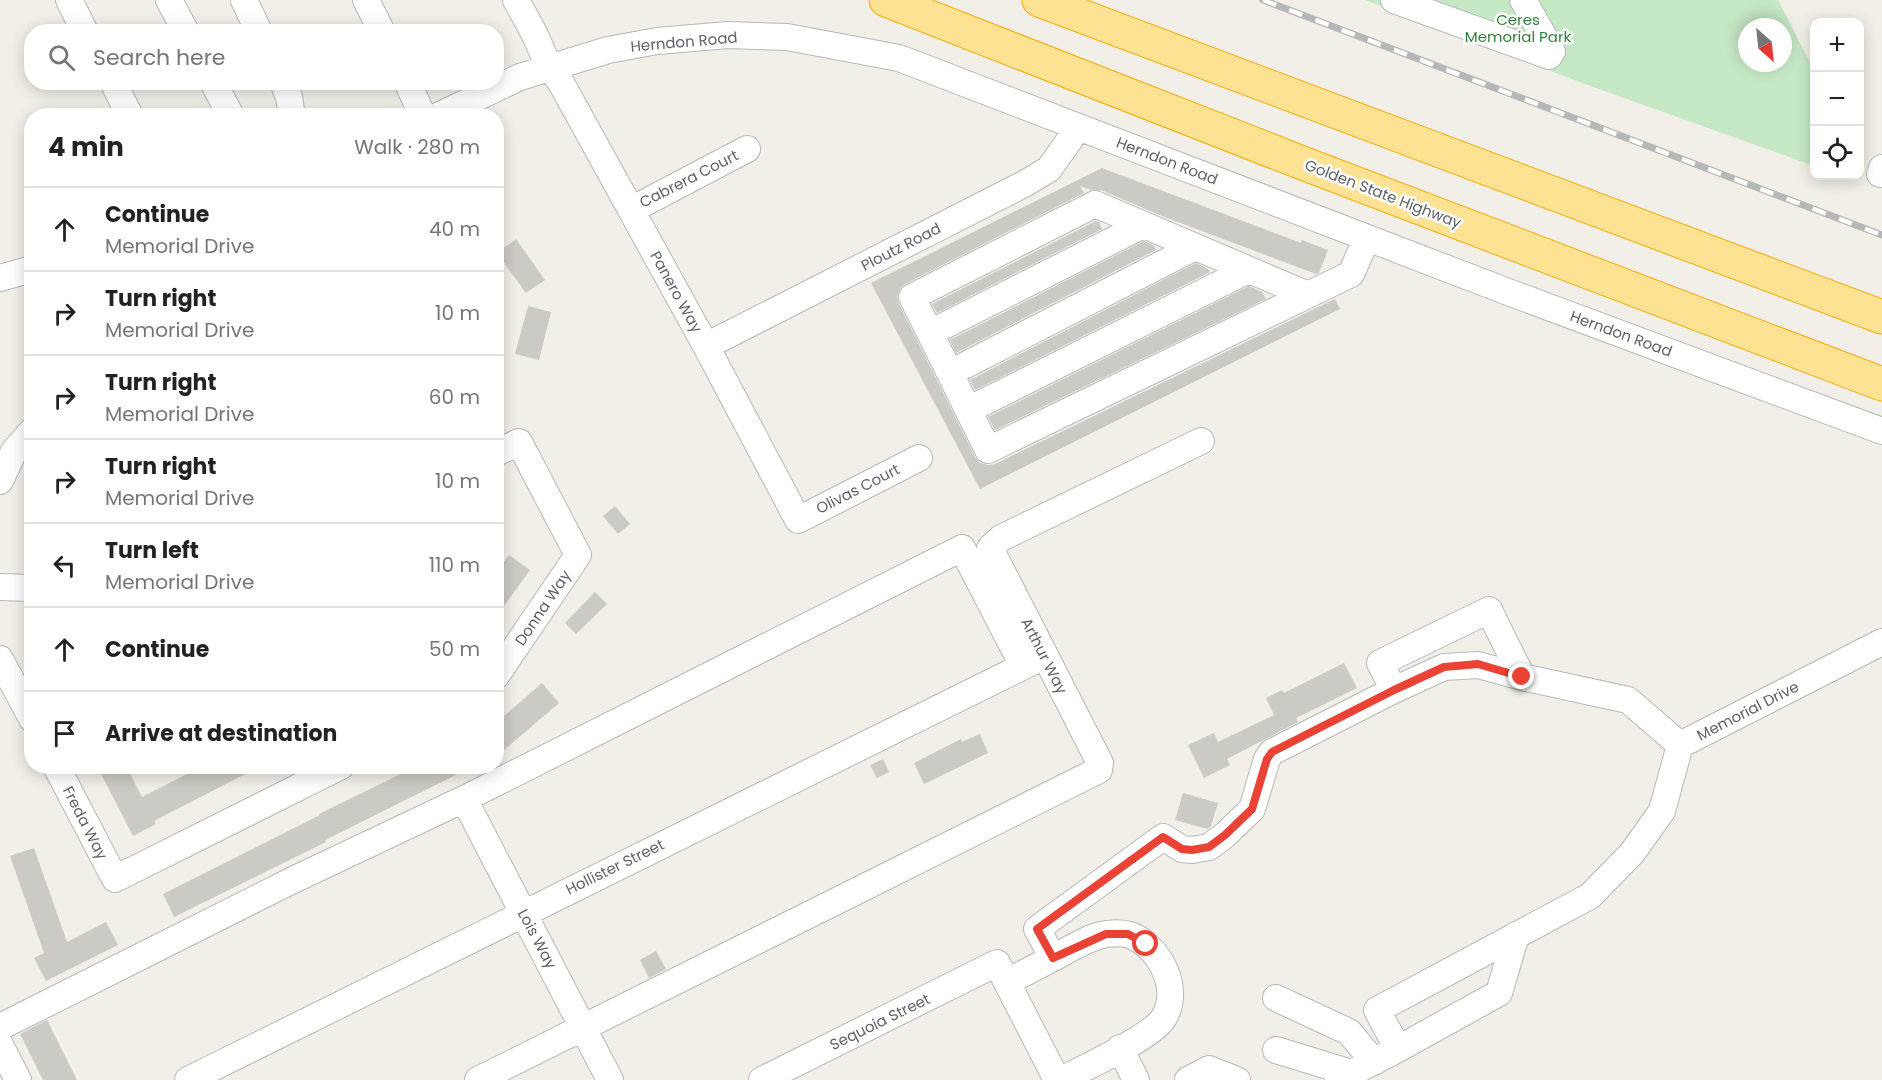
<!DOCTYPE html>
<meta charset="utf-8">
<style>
body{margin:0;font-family:Poppins,sans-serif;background:#f6f6f6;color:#222}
.controls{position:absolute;right:18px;top:18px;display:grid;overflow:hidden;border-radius:12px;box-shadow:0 3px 15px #0003}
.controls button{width:54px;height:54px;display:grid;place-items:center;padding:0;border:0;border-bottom:2px solid #e0e0e0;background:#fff;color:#222;font:30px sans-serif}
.compass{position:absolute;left:1738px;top:18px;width:54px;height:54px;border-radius:50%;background:#fff;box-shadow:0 3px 15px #0003;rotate:153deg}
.stop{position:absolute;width:18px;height:18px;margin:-14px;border:4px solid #ea4335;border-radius:50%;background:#fff}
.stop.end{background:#ea4335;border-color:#fff;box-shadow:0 2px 6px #0008}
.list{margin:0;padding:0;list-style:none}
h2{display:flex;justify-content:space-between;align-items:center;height:78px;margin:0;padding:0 24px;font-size:26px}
h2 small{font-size:20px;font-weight:400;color:#767676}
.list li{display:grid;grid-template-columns:39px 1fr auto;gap:18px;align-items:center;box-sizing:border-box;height:84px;padding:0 24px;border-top:2px solid #e0e0e0}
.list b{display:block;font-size:22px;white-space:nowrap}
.list p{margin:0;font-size:20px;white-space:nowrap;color:#767676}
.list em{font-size:20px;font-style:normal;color:#767676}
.icon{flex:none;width:33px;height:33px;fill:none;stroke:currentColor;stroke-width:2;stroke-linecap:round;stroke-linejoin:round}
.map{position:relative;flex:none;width:1882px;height:1080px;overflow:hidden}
.search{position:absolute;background:#fff;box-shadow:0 3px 15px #0003;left:24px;top:24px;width:480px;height:66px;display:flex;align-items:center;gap:15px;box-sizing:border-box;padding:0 21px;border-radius:24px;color:#767676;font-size:22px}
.panel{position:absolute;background:#fff;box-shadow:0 3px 15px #0003;left:24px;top:108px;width:480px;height:666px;border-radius:24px}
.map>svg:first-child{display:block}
.green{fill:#c5e8c5;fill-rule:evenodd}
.building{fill:#cccac5}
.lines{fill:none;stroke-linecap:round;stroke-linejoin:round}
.minor-casing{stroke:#b5b8bc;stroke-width:28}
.highway-casing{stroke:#f9ab00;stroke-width:35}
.minor{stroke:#fff;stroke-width:26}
.highway{stroke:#fde293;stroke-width:33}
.rail-casing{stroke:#b6b7b8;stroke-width:7}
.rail{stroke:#fff;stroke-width:4.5;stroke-dasharray:14;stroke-linecap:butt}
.route{stroke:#ea4335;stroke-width:8}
.labels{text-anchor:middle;stroke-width:5;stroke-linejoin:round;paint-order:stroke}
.park-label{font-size:15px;fill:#348238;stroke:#fff}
.street-label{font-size:15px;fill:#5f6368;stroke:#fff}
</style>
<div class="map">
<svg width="1882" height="1080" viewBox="0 0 1882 1080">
<rect width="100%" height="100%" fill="#f1efe8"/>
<path class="green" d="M1365 0H1778L1814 70V166L1582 83ZM1747 27H1783V63H1747Z"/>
<path class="building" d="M1102 168 1301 243 1302 240 1328 250 1319 273 1316 274 1162 216 1101 190H1091L1080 186 1084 193 905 284 900 288 897 296 899 304 975 457 980 463 988 465 995 464 1335 299 1340 309 980 489 871 283Z
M1096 221 1099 222 1102 229 937 313 932 304Z
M516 239 545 280 526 293 497 253Z
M1144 241 1153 245 1156 250 956 353 950 340Z
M1196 263 1208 269 1210 272 975 390 970 380Z
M1249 286 1262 292 1266 299 995 430 988 417Z
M528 306 551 312 539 360 515 354Z
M615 506 630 524 618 534 603 516Z
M509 555 530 570 496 617V572Z
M595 592 607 604 576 634 565 623Z
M1344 663 1357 688 1296 718 1298 722 1227 759 1230 765 1204 778 1188 745 1214 733 1218 742 1274 715 1266 698 1282 690 1284 693Z
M542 683 559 703 496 757V723Z
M980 734 988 753 924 784 914 763 961 739 962 742Z
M883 759 889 772 877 778 870 765Z
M97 766H126L142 797 203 766H261L154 821 156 824 133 836Z
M417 766H474L325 840 326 842 174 917 163 894 320 815 319 814Z
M1183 793 1218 803 1211 826 1207 829 1175 820Z
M34 848 67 942 106 922 118 945 46 981 34 958 44 953 10 856Z
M656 951 666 969 649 978 640 960Z
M47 1020 77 1080H43L20 1034Z"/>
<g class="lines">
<g class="minor-casing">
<path id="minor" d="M69 0 85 32
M169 0 186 32
M244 0 259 32
M366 0 382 32
M516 0 535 35 549 67 560 81 706 346 798 520 919 458
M1394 0 1549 56 1552 52 1550 47 1523 0
M113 82 130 116
M213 82 231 116
M283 82 289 97 292 116
M407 82 423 116
M438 116 520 77 608 50 657 41 728 35 787 37 899 58 1508 292 1882 431
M1880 174 1882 168
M631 210 747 149
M0 278 32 269
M1308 295 1095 204 912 297 988 450 1351 274 1367 238
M930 333 1143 225
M706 346 1026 183 1049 169 1078 128
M950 373 1195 247
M968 410 1248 270
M496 453 519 442 578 555 496 676
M0 481 14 451 32 431
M0 587 32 588
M0 659 32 719
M1394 690 1380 663 1489 610 1522 677
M56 766 115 879 341 766
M464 799 610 1080
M1007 982 1053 958
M1276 998 1349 1032 1374 1062
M0 1027 291 881 464 799 962 548 1023 666
M0 1045 18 1080
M1120 1048 1136 1080
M1398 1049 1377 1010 1590 896 1632 853 1662 811 1680 745 1882 642
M1276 1050 1351 1073
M188 1080 1038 659
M478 1080 1099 770 1100 763 990 548 1001 538 1201 441
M762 1080 997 963 1057 1080
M1061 1080C1084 1068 1150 1038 1163 1019 1182 990 1160 946 1130 935 1124 933 1114 933 1107 934 1089 936 1069 950 1053 958L1037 929 1163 837 1182 849 1192 850 1209 847 1225 835 1252 809 1267 759 1272 752 1394 690 1444 667 1478 665 1522 677 1628 700 1680 745
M1188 1080 1209 1069 1237 1080
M1338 1080 1398 1049 1499 993 1516 935"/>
</g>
<g class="highway-casing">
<path id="highway" d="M886 0 1305 164 1882 384
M1039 0 1882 317"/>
</g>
<use href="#minor" class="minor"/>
<use href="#highway" class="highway"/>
<g class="rail-casing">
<path id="rail" d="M1263 0 1882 235"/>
</g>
<use href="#rail" class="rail"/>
</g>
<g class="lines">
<path class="route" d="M1146 944 1128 934H1106L1053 958 1037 929 1163 837 1182 849 1192 850 1209 847 1225 835 1252 809 1267 759 1272 752 1394 690 1444 667 1478 664 1522 677"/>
</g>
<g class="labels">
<g class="park-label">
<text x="1518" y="25">Ceres<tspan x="1518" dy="17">Memorial Park</tspan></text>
</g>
<g class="street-label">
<text transform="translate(684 42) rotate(-5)" y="5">Herndon Road</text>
<text transform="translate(1167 161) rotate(21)" y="5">Herndon Road</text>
<text transform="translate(689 179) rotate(-27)" y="5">Cabrera Court</text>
<text transform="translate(1383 194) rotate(21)" y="5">Golden State Highway</text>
<text transform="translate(901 247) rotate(-27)" y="5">Ploutz Road</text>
<text transform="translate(676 292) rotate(61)" y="5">Panero Way</text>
<text transform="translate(1621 334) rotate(20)" y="5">Herndon Road</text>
<text transform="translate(858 489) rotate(-27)" y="5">Olivas Court</text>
<text transform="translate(543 608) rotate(-56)" y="5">Donna Way</text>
<text transform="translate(1044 656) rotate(63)" y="5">Arthur Way</text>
<text transform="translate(1748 711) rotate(-27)" y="5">Memorial Drive</text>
<text transform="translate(85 823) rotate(63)" y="5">Freda Way</text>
<text transform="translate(615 867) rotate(-26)" y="5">Hollister Street</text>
<text transform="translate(537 939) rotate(62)" y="5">Lois Way</text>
<text transform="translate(880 1022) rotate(-26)" y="5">Sequoia Street</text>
</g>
</g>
</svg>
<div class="controls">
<button>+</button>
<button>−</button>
<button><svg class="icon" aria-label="locate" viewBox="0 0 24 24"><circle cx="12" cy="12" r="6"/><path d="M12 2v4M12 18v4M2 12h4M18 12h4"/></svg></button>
</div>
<svg class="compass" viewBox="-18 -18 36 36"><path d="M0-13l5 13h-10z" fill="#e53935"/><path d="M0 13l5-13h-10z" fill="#767676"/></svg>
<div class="stop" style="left:1146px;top:944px"></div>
<div class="stop end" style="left:1522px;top:677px"></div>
<div class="search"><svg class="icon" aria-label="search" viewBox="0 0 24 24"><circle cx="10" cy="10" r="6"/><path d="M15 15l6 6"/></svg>Search here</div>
<section class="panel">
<h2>4 min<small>Walk · 280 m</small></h2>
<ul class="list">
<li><svg class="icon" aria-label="ahead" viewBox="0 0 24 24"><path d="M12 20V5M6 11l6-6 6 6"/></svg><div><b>Continue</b><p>Memorial Drive</p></div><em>40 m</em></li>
<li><svg class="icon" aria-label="right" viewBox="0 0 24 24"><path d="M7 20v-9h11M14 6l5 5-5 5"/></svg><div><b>Turn right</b><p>Memorial Drive</p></div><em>10 m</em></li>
<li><svg class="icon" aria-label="right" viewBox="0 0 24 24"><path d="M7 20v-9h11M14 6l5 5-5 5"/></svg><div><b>Turn right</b><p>Memorial Drive</p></div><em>60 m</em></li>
<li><svg class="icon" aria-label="right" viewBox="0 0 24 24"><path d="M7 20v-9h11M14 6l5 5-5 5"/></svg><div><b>Turn right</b><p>Memorial Drive</p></div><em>10 m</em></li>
<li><svg class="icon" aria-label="left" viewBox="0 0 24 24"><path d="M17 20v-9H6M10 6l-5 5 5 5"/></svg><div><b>Turn left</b><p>Memorial Drive</p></div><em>110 m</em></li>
<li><svg class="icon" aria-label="ahead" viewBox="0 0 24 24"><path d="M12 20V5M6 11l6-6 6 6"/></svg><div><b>Continue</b></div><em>50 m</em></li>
<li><svg class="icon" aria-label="arrive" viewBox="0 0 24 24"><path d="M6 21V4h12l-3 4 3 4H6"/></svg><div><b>Arrive at destination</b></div></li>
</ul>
</section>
</div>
